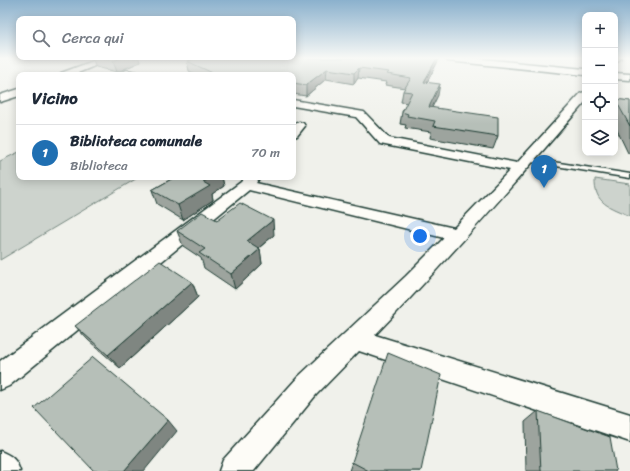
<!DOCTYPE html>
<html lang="it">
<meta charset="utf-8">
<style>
body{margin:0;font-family:Sriracha,sans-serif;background:#f6f6f7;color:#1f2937}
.controls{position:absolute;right:12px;top:12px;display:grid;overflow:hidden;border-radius:8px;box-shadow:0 2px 10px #0003}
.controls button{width:36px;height:36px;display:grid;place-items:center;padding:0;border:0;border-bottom:1px solid #e0e1e3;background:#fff;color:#1f2937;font:20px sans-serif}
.you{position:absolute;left:420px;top:236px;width:14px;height:14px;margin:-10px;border:3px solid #fff;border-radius:50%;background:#1a73e8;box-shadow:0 0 0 6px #1a73e833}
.badge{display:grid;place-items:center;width:26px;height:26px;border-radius:50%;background:#1f6fb2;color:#fff;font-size:13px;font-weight:700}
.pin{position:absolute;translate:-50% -33px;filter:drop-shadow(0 1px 2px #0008)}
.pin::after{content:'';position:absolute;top:21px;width:14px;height:12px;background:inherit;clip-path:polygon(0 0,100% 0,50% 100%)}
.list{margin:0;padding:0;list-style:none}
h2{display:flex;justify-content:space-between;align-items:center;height:52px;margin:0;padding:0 16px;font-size:17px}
h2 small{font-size:13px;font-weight:400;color:#747a83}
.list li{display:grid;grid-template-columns:26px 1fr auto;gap:12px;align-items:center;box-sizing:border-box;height:56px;padding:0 16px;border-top:1px solid #e0e1e3}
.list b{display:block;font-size:15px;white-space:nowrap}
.list p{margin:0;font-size:13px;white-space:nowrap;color:#747a83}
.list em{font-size:13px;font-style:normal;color:#747a83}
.icon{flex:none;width:22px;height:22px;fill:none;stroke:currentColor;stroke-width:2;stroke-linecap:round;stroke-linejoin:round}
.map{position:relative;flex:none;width:630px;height:471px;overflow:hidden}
.search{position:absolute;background:#fff;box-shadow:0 2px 10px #0003;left:16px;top:16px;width:280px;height:44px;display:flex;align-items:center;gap:10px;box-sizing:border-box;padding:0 14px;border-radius:8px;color:#747a83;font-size:15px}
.panel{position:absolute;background:#fff;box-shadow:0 2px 10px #0003;left:16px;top:72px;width:280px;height:108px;border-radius:8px}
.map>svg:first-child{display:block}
.green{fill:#cdd3cd;stroke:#768880}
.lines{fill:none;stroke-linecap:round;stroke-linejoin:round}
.lane-casing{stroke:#1f3d34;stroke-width:3}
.street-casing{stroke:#1f3d34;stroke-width:3}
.lane{fill:#fdfcf7;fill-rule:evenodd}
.street{fill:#fdfcf7;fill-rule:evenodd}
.wall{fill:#9da49e;stroke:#1f3d34}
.shaded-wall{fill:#7f8681;stroke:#1f3d34}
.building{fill:#b6bfb8;stroke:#1f3d34}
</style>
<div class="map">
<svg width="630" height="471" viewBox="0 0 630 471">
<rect width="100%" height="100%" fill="#f0f1eb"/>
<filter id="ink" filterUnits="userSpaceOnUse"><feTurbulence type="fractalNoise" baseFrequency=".025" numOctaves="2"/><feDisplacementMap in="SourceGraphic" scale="8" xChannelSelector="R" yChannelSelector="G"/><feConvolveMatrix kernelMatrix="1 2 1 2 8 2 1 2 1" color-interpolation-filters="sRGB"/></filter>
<g filter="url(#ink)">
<path class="green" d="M19 152V177H139L0 260V161Z
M595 179 630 184V216C610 207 594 204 595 179Z"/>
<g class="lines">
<g class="lane-casing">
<path id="lane" d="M527 158 630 174V178L525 161V159Z"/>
</g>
<g class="street-casing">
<path id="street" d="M101 58H113L73 75H59L61 73Z
M444 58H473L585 69V75L448 61Z
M615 58H621L615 63Z
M127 70 140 73 142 75H124L122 73 124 71Z
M615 73 630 74V80L615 79Z
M19 89V96L0 102V95Z
M585 92V102C517 181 448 259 375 335L630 414V442L359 351 316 395 254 471H219L223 460 298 377 406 276 444 238 249 190 9 386 0 390V361L241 182 245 177H260L256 183 454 228 510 170 380 144 356 117 293 106V100L364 112 389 138 517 163 581 93Z
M299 122 303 123 305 126 297 136 293 137V125Z
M0 451C12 456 16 459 20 471H0Z"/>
</g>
<use href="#lane" class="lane"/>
<use href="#street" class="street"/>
</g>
<path class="wall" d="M92 58H139L140 62 117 72 96 67Z
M198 58H439L438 61 427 82 438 95 432 107 498 136 493 149 430 138 431 132 405 128 406 125 400 124 402 112 407 103 401 102 403 91 405 88 385 85 386 82 358 78 354 84 326 79 306 96 293 94V75H197L189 71 187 61Z
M615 99 630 101V154L628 153 615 126Z
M175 177H222L224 186 212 194 213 200 183 220 157 204 152 190Z
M217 220 274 235 259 248 260 249 262 264 235 289 204 268 201 258 183 246 177 231Z
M192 282 198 297 120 368 88 340 75 326Z
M538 411 616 471H526L525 422Z
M352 462 421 471H349Z"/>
<path class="shaded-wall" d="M121 58H139L140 62 117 72 113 61Z
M437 58H439L438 61 422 92 424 82Z
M359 68 358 78 354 84V73Z
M327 69 326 79 306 96V85Z
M440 84 438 95 427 118 429 107Z
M212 177H222L224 186 212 194 213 200 183 220 178 205 203 182Z
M273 220 274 235 249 256 247 241Z
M260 249 262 264 235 289 231 274Z
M192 282 198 297 120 368 108 355Z
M168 420 177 431 144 471H124Z"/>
<path class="building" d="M100 58H121L113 61Z
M198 58H437L424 82 440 84 429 107 498 117V136L433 126 435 121 407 116 408 114 402 112 412 92 403 91 411 78 387 74 389 72 359 68 354 73 327 69 306 85 293 83V75H217L187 61Z
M615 99 630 101V126Z
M175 177H212L203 182 210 186 178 205 152 190Z
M240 203 273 220 247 241 260 249 231 274 199 253 205 249 177 231 202 212 217 220Z
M160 261 192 282 108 355 75 326Z
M388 353 441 375 421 471H369L352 462Z
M93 357 168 420 124 471H94L34 408Z
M538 411 610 437 616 471H541Z"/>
</g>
<linearGradient id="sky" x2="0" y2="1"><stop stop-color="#8bb1cd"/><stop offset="0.47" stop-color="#f8f9f6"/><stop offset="1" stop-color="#f8f9f6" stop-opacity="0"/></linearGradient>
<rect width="630" height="124" fill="url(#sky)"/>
</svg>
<div class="controls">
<button>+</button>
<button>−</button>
<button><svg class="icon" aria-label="locate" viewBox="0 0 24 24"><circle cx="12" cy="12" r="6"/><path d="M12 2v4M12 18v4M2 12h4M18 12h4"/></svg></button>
<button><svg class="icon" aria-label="layers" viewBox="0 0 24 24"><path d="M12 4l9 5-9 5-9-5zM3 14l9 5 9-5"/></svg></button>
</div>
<div class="you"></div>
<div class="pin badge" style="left:544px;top:188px">1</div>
<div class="search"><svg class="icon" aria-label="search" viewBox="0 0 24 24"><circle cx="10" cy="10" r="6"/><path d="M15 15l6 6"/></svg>Cerca qui</div>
<section class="panel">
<h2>Vicino<small></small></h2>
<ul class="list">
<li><span class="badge">1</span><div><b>Biblioteca comunale</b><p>Biblioteca</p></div><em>70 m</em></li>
</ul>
</section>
</div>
